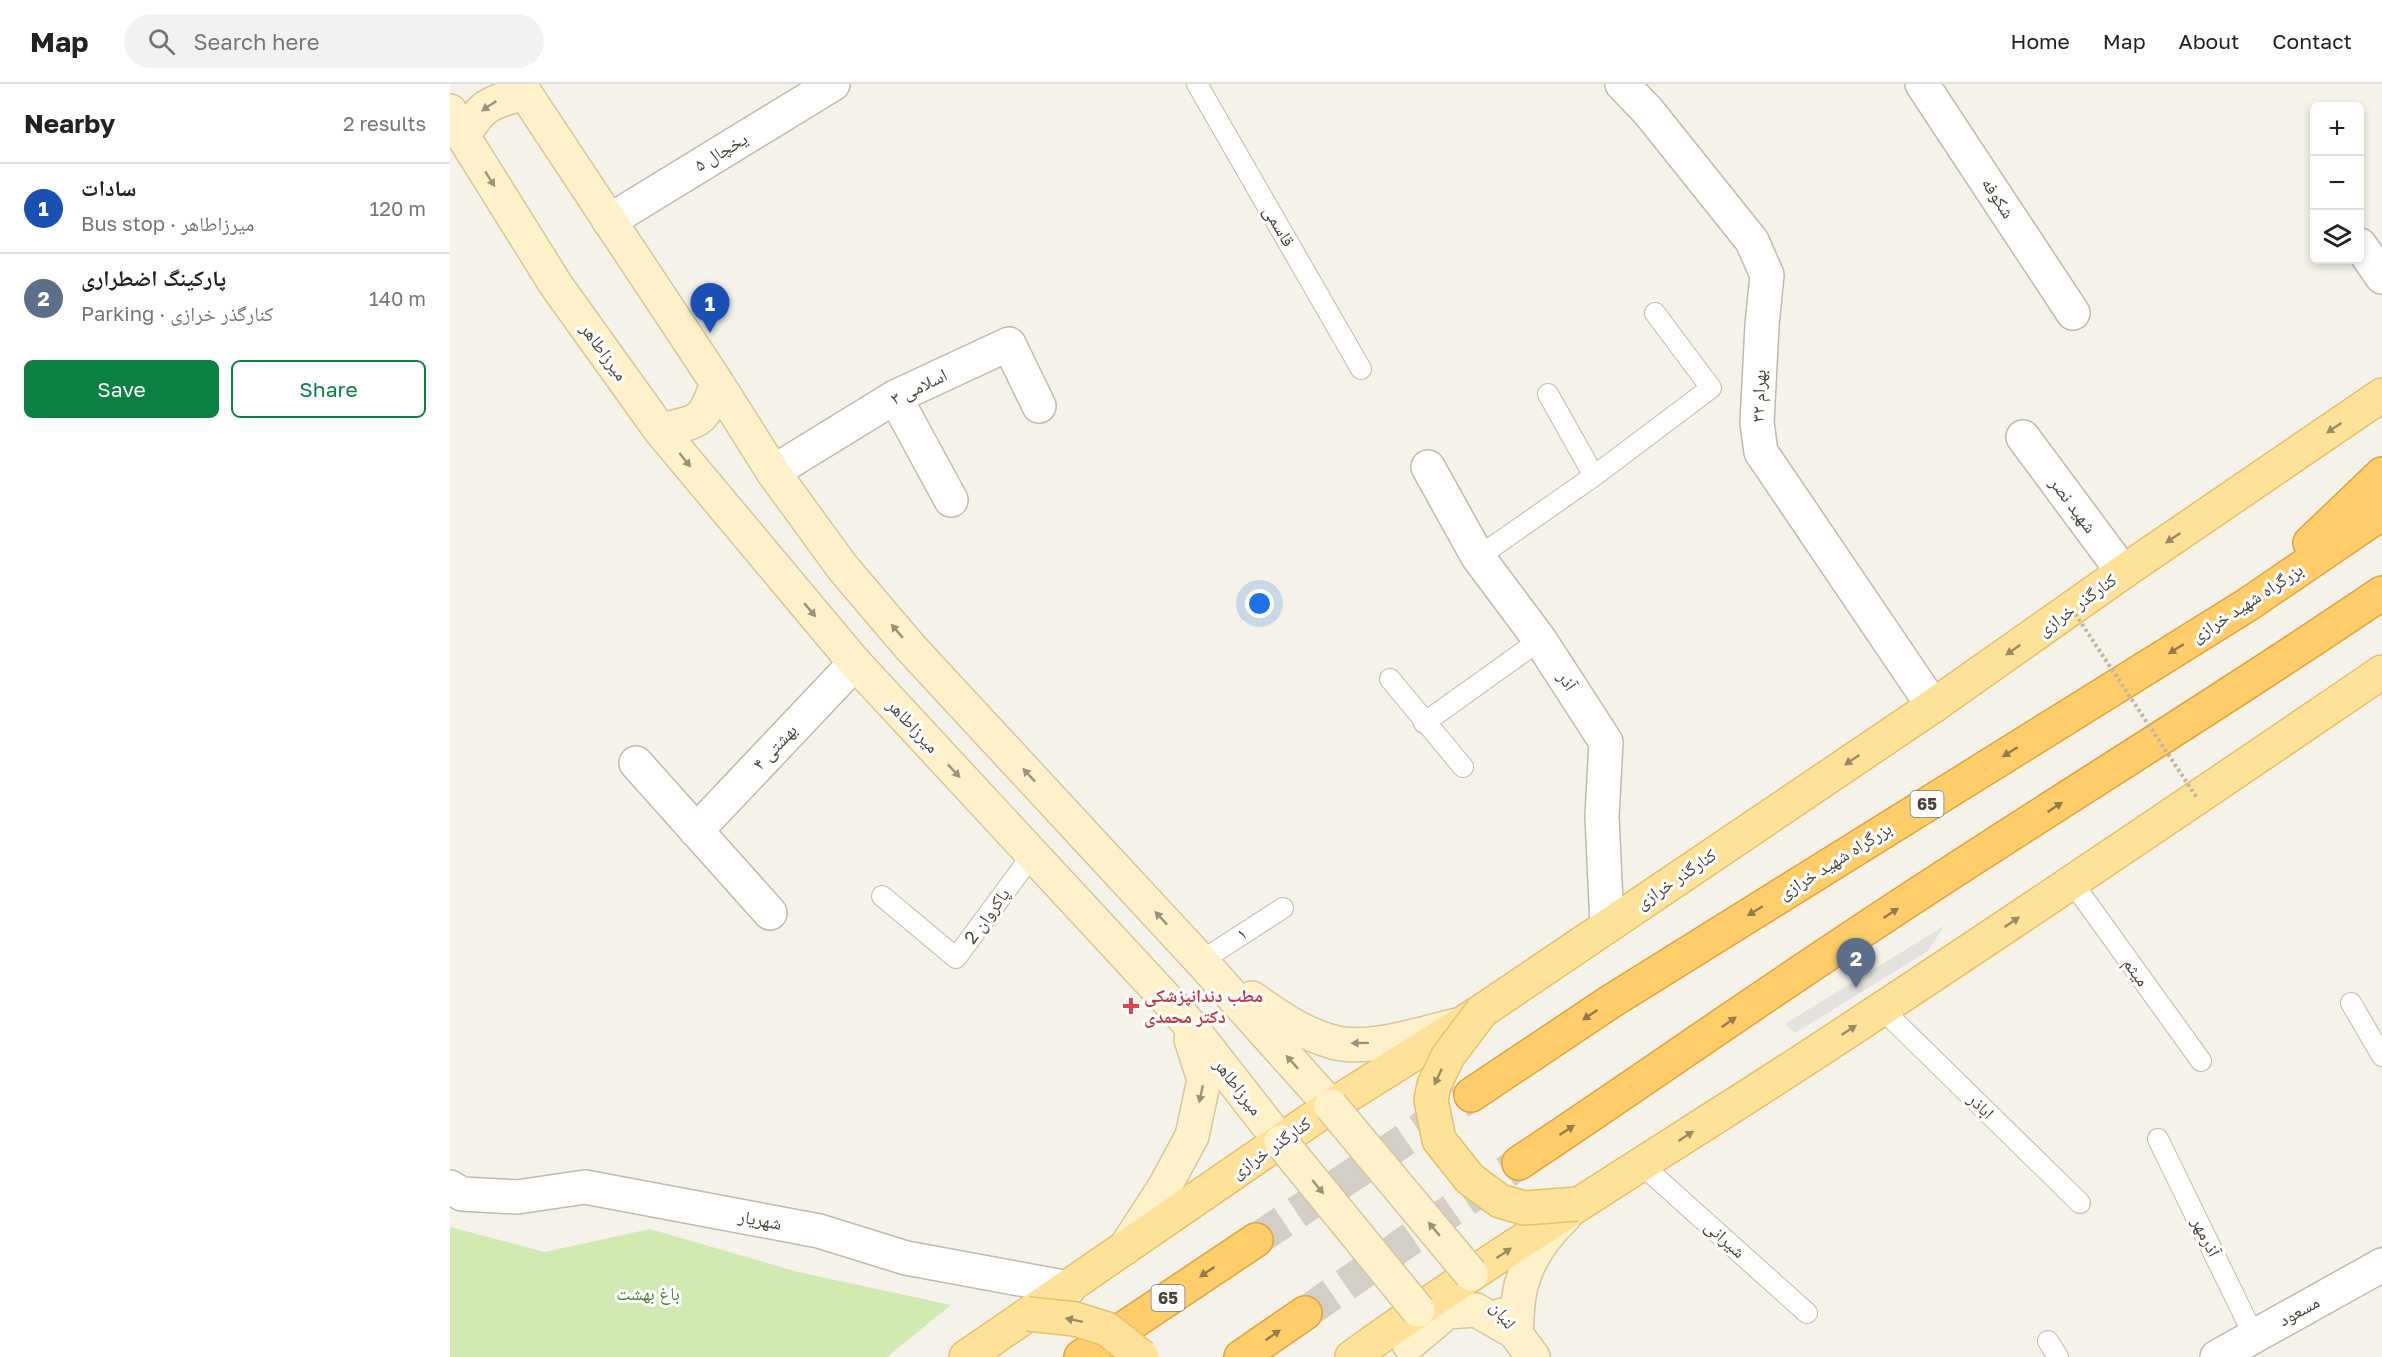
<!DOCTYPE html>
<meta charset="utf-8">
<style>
body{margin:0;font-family:"Golos Text","Noto Naskh Arabic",sans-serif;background:#f2f2f2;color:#222}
.controls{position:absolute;right:18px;top:18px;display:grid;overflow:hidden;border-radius:9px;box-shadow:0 3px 9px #0003}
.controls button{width:54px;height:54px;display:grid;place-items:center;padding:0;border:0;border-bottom:2px solid #e0e0e0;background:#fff;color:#222;font:30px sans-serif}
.you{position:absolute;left:810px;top:520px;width:21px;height:21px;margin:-15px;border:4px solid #fff;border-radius:50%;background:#1a73e8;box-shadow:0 0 0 9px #1a73e833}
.badge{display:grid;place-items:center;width:39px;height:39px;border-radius:50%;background:#0b8043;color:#fff;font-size:20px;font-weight:700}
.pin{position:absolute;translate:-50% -50px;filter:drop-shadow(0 2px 3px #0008)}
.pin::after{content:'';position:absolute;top:32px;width:21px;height:18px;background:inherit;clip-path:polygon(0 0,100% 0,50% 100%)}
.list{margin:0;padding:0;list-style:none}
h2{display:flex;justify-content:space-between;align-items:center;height:78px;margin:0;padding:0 24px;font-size:26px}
h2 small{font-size:20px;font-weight:400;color:#767676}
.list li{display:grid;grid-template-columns:39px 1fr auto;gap:18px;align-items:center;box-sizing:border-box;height:90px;padding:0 24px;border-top:2px solid #e0e0e0}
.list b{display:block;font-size:22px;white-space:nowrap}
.list p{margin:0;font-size:20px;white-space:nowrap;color:#767676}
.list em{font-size:20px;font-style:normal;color:#767676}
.actions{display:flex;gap:12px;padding:18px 24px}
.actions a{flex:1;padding:14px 0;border:2px solid #0b8043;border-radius:9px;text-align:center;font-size:21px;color:#0b8043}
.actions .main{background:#0b8043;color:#fff}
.icon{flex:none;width:33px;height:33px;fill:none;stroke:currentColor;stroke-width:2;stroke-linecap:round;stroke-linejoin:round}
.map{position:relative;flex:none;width:1932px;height:1273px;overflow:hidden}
header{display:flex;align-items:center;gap:36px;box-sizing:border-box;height:84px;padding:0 30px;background:#fff;border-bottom:2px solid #e0e0e0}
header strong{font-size:28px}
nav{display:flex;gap:33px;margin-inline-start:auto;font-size:21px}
.search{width:420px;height:54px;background:#f2f2f2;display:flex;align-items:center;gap:15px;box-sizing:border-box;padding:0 21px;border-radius:33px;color:#767676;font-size:22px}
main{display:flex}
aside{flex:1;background:#fff}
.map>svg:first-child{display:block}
.green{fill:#d1eab2}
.parking{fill:#e4e2de}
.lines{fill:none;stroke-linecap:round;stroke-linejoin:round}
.highway-tunnel{stroke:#d3cfc6;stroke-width:33;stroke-dasharray:33 16;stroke-linecap:butt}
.lane-casing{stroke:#c1baac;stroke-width:22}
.street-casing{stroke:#c1baac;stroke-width:36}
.secondary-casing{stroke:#d6c699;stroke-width:36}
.primary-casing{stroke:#e6c067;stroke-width:36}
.highway-casing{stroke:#e1a338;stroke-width:36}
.lane{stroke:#fff;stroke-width:20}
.street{stroke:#fff;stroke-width:33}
.secondary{stroke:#fff2ca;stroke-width:33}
.primary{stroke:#ffe299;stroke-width:33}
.highway{stroke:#ffce6b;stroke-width:33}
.secondary-bridge-casing{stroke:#d6c699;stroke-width:36;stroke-linecap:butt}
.primary-bridge-casing{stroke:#e6c067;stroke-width:36;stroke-linecap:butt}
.path-bridge{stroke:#c3b69d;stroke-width:4;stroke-dasharray:3 3;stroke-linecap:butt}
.secondary-bridge{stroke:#fff2ca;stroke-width:33}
.primary-bridge{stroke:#ffe299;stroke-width:33}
.oneway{fill:#9b927a}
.oneway2{fill:#9b8b64}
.oneway3{fill:#927b4c}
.health-dot{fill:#e0444e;stroke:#fff;stroke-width:2}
.labels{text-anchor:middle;stroke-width:6;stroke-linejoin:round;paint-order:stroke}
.shield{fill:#fff;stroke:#807b74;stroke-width:1.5}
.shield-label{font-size:16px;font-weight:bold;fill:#4a4338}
.street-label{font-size:18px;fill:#4a4338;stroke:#fff}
.health-label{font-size:18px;font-weight:bold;fill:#be3a42;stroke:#fff;text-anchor:start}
.park-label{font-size:18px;fill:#497d29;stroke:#fff}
</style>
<header>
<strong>Map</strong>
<div class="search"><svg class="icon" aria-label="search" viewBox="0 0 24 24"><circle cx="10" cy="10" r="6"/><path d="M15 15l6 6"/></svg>Search here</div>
<nav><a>Home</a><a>Map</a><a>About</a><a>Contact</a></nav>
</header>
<main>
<aside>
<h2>Nearby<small>2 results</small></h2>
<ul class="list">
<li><span class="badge" style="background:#1a4fb4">1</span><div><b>سادات</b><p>Bus stop · میرزاطاهر</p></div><em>120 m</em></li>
<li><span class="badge" style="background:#5c6f8a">2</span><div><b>پارکینگ اضطراری</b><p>Parking · کنارگذر خرازی</p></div><em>140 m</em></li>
</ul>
<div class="actions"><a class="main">Save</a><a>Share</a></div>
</aside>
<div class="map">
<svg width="1932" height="1273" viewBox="0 0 1932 1273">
<rect width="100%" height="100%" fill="#f5f2ea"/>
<path class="green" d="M0 1143 95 1168 200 1145 348 1188 501 1221 437 1273H0Z"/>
<path class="parking" d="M1494 842 1478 867 1345 949 1335 940Z"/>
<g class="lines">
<path class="highway-tunnel" d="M806 1156 1021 1011
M855 1229 1069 1079"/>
<g class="lane-casing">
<path id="lane" d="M747 0 911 285
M1098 310 1144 392
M1028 473 1144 392 1261 304 1205 229
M940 595 1013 683
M974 639 1090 556
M1622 798 1751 977
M432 812 506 874 582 771
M751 877 833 824
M1901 919 1932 972
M1432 925 1630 1119
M1708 1055 1804 1252
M1192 1081 1357 1229
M1598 1257 1608 1273"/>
</g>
<g class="street-casing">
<path id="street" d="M1172 0 1198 27 1302 157 1317 191 1312 241 1307 339 1311 368 1483 622
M1472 0 1623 229
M159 137 383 0
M1910 161 1932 193
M445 313 501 416
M1573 353 1673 488
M978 383 1028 473 1090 556 1156 658 1152 732 1157 842
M323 388 445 313 559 260 589 322
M186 679 320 829
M246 747 405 579
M0 1103 12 1110 67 1113 135 1103 369 1147 456 1174 619 1204
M1767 1273 1932 1181"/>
</g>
<g class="secondary-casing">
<path id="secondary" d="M69 0 267 299 323 388 393 484 461 564 751 877 881 1022
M0 27 13 52 106 201 210 346 405 579 734 934 831 1058
M13 52C34 19 39 19 75 9
M210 346C251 337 253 339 267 299
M802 914C827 932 853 950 883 958 918 968 972 949 1007 941
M675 1164 714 1104 742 1052 754 996 741 955
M1052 1231 1083 1273
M959 1260 997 1228 1026 1226 1066 1249C1067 1234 1067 1217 1071 1202 1078 1175 1095 1151 1115 1132"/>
</g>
<g class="primary-casing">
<path id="primary" d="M516 1273 881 1022 1032 927 1483 622 1673 488 1932 311
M902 1273C1048 1168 1203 1074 1354 976 1548 849 1740 719 1932 588"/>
</g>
<g class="highway-casing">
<path id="highway" d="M1860 459 1932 390
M1021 1011 1160 918 1797 521 1932 429
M1069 1079C1173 1010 1275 938 1379 869 1561 746 1750 633 1932 509
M631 1273 806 1156
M791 1273 855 1229"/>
</g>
<use href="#lane" class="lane"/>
<use href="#street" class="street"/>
<use href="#secondary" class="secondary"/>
<use href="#primary" class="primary"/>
<use href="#highway" class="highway"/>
<g class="secondary-bridge-casing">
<path id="secondary-bridge" d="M881 1022 1021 1190
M831 1058 968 1226"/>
</g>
<g class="primary-bridge-casing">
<path id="primary-bridge" d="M1032 927 998 972 984 1001 981 1016 989 1056 1020 1095 1050 1117 1074 1124 1127 1120
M578 1230 625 1235 657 1245 692 1273"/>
</g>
<path class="path-bridge" d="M1622 525 1747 714"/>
<use href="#secondary-bridge" class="secondary-bridge"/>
<use href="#primary-bridge" class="primary-bridge"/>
</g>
<defs><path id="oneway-solid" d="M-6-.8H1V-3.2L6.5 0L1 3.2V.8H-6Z" transform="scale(1.5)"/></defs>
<g class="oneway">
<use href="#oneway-solid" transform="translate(39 22) rotate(146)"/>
<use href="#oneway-solid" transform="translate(40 95) rotate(58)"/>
<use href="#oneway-solid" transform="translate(235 376) rotate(51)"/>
<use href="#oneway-solid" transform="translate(360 526) rotate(50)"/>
<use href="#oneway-solid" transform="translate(447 547) rotate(-130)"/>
<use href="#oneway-solid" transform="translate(504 687) rotate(47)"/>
<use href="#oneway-solid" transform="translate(579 691) rotate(-133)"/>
<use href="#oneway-solid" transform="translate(711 834) rotate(-133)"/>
<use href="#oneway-solid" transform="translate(910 959) rotate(179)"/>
<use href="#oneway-solid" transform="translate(842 978) rotate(-132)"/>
<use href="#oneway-solid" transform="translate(751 1010) rotate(102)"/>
<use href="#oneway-solid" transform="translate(868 1103) rotate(51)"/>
<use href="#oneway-solid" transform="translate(984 1145) rotate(-130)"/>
</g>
<g class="oneway2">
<use href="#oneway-solid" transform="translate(1884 344) rotate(146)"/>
<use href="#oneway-solid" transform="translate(1723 454) rotate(146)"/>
<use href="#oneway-solid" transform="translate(1563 566) rotate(145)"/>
<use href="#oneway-solid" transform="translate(1402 676) rotate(146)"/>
<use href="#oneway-solid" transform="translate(1562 838) rotate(-34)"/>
<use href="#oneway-solid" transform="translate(1399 946) rotate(-33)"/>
<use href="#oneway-solid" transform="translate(988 993) rotate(115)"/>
<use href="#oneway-solid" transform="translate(1236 1052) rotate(-33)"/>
<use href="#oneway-solid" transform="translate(1054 1169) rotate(-34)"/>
<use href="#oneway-solid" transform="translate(624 1236) rotate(-168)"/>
</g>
<g class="oneway3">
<use href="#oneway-solid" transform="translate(1726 565) rotate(148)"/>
<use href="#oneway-solid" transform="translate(1560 668) rotate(148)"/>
<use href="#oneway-solid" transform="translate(1605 723) rotate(-33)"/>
<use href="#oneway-solid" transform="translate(1305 827) rotate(148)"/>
<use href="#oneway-solid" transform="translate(1441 829) rotate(-33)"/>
<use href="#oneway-solid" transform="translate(1140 931) rotate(146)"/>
<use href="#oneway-solid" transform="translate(1279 938) rotate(-35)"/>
<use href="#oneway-solid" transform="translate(1117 1046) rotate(-33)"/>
<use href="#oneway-solid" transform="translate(757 1188) rotate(146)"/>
<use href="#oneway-solid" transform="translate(823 1251) rotate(-35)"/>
</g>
<path class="health-dot" d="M678 913h6v6h6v6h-6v6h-6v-6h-6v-6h6z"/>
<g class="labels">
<g class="shield">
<rect x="1460.5" y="707" width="33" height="26" rx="4.5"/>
<rect x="701.5" y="1201" width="33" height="26" rx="4.5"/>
</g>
<g class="shield-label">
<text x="1477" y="726">65</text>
<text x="718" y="1220">65</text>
</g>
<g class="street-label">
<text transform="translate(271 68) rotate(-31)" y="6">یخچال ۵</text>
<text transform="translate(1548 114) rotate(57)" y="6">شکوفه</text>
<text transform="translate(829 142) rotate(60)" y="6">قاسمی</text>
<text transform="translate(154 268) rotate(54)" y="6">میرزاطاهر</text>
<text transform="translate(469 303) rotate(-26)" y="6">اسلامی ۳</text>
<text transform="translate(1309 312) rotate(-88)" y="6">بهرام ۳۲</text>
<text transform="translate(1623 421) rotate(53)" y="6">شهید نصر</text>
<text transform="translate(1797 519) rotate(-33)" y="6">بزرگراه شهید خرازی</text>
<text transform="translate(1627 521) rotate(-36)" y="6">کنارگذر خرازی</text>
<text transform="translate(1117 597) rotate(57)" y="6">آذر</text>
<text transform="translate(463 642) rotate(47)" y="6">میرزاطاهر</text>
<text transform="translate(325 663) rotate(-47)" y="6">بهشتی ۴</text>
<text transform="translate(1385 777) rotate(-32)" y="6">بزرگراه شهید خرازی</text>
<text transform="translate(1226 795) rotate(-34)" y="6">کنارگذر خرازی</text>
<text transform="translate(537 832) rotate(-54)" y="6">پاکروان 2</text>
<text transform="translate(792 850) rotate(-33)" y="6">۱</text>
<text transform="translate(1686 888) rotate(54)" y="6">میثم</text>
<text transform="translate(788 1003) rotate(52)" y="6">میرزاطاهر</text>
<text transform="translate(1531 1022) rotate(45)" y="6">اباذر</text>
<text transform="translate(821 1064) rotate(-35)" y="6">کنارگذر خرازی</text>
<text transform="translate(310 1136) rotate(11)" y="6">شهریار</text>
<text transform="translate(1756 1153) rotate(64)" y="6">آذرمهر</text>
<text transform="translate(1275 1155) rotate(42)" y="6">شیرانی</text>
<text transform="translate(1849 1227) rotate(-29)" y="6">مسعود</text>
<text transform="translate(1053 1231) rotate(52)" y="6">لنبان</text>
</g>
<g class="health-label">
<text x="694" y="918">مطب دندانپزشکی<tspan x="694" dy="21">دکتر محمدی</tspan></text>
</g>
<g class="park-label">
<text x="198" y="1216">باغ بهشت</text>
</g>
</g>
</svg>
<div class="controls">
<button>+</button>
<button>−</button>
<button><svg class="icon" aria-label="layers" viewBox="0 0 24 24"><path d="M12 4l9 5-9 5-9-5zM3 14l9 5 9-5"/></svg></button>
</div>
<div class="you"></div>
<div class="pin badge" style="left:260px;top:249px;background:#1a4fb4">1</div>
<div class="pin badge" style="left:1406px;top:904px;background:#5c6f8a">2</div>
</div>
</main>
